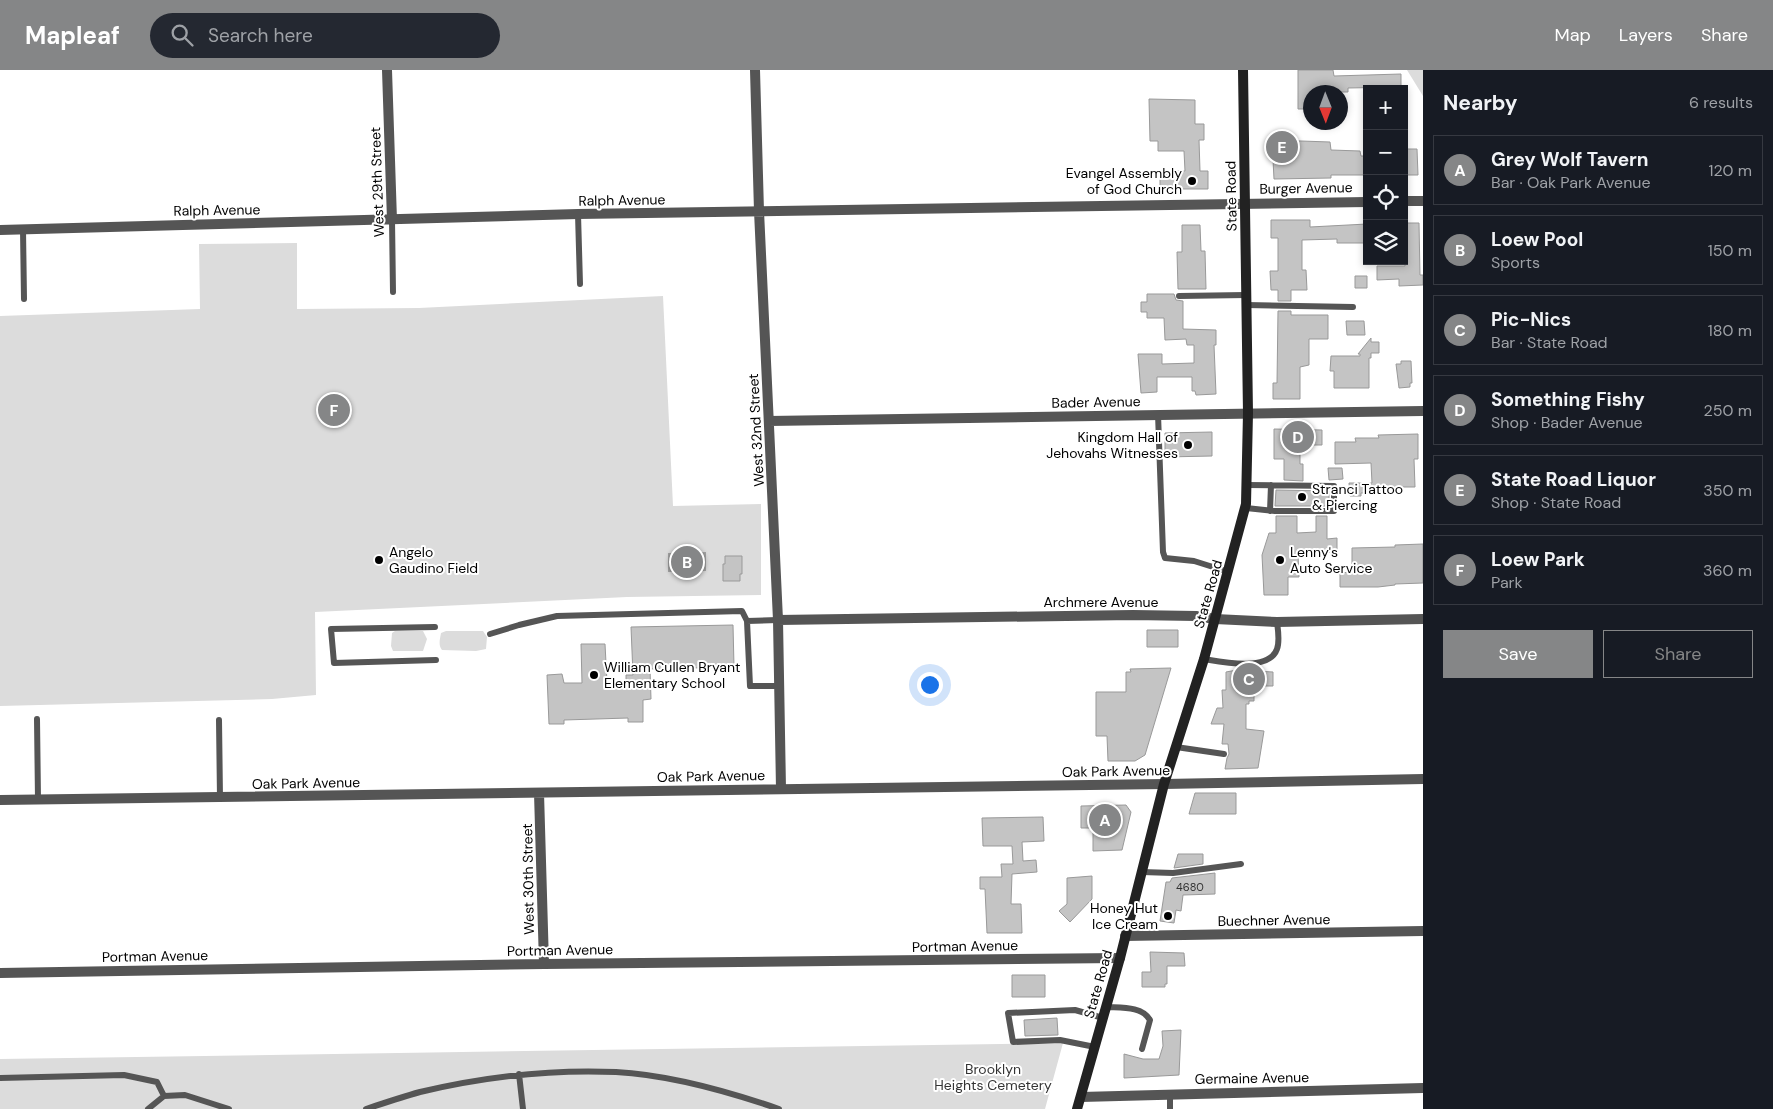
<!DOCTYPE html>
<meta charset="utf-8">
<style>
body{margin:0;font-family:"DM Sans",sans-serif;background:#242831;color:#f1f3f6}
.controls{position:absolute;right:15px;top:15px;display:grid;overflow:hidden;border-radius:0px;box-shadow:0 2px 8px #0003}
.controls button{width:45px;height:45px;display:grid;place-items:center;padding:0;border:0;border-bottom:1px solid #363941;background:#171b24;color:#f1f3f6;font:25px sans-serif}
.compass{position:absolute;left:1303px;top:15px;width:45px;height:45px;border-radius:50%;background:#171b24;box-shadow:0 2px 8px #0003;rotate:179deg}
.you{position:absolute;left:929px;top:614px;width:18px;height:18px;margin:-12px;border:4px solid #fff;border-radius:50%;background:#1a73e8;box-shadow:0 0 0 8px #1a73e833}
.badge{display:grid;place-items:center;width:32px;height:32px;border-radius:50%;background:#858687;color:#fff;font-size:16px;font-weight:700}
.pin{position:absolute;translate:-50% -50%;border:2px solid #fff;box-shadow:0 1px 5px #0006}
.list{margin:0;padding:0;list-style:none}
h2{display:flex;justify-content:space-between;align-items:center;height:65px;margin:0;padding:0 20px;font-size:21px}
h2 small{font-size:16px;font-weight:400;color:#9ea1a6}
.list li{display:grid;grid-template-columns:32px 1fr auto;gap:15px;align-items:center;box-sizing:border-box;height:70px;margin:0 10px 10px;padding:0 10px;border:1px solid #363941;border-radius:0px}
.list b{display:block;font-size:19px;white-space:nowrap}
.list p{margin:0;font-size:16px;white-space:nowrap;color:#9ea1a6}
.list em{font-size:16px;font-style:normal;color:#9ea1a6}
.actions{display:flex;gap:10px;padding:15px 20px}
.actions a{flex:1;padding:11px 0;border:1px solid #858687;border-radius:0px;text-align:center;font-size:18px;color:#858687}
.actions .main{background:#858687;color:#fff}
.icon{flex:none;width:28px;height:28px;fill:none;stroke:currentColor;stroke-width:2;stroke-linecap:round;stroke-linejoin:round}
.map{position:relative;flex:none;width:1423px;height:1039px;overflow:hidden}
header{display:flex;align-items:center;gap:30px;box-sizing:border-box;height:70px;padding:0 25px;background:#858687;color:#fff}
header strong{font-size:24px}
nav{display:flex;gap:28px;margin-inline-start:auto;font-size:18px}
.search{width:350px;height:45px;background:#242831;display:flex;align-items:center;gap:12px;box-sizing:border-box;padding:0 18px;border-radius:28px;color:#9ea1a6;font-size:19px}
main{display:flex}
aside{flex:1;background:#171b24}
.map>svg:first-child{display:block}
.green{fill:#dcdcdc}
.water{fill:#a3a3a3}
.building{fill:#c4c4c4;stroke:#999}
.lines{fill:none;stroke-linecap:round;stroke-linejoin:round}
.service{stroke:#555;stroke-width:6}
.minor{stroke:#555;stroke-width:10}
.secondary{stroke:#222;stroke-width:10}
.poi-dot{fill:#000;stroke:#fff;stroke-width:2}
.labels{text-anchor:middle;stroke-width:4;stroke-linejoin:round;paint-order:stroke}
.number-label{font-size:11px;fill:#313131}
.poi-label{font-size:14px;fill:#000;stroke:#fff;text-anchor:start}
.street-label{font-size:14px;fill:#000;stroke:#fff}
.park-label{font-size:14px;fill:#333;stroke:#fff}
</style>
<header>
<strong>Mapleaf</strong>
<div class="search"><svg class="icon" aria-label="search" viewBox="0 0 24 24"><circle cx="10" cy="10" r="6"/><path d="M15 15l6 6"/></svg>Search here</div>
<nav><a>Map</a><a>Layers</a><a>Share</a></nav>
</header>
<main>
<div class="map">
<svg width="1423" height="1039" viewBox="0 0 1423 1039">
<rect width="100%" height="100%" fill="#fff"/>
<path class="green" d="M1407 0H1423V26Z
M297 173V239L419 238 663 226 673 436 761 434V525L627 527 315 542 316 625 272 629 0 636V246L200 239 199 174Z
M395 561H423L427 569 423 581H393L391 576 392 563Z
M446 561H483L487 567 486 579 476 581 442 580C438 575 440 569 441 563Z
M1063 973 1045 1039H0V989Z"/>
<path class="water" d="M706 482V501L668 502V483Z"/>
<path class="building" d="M1298 0H1333L1334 6 1401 4V17L1348 18V22H1310V39H1298Z
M1149 29 1195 30V54H1204V70H1199L1200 101H1208V119H1160V101H1185L1184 81H1158V71H1150Z
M1272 70 1330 72 1331 80 1360 81 1361 86H1367V105H1331V108L1274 109Z
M1404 79H1417L1418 105H1404Z
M1271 150H1310V157L1367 154V173H1337V169L1302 170V200H1306L1307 220H1291V231H1278V220H1271L1270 201H1278V168H1271Z
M1404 153H1419L1420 205H1423V215L1399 216V209L1377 210V196H1405Z
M1182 155H1200L1201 181H1205L1206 219H1178L1177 182H1182Z
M1355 206H1367V218H1355Z
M1147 224H1174L1176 230 1183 231V259L1216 260V275H1214L1216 324 1196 325 1195 321H1192V307H1157V322L1141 323 1138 284H1162V294L1194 293V275H1187L1186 269 1165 270 1164 248H1147V242H1141V232H1147Z
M1278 241H1291V245H1328V269H1309V295L1300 297V329H1273V313H1277Z
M1346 251H1364L1365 265H1347Z
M1371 268V272H1379V283H1371V288H1369V318H1334V301H1330L1331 286H1360V284H1358Z
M1401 291H1411L1412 313H1410V317L1399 318 1396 294H1401Z
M1274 359 1322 360V375H1300V394H1303V411L1284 410V389H1274Z
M1212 362V386L1165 387V363Z
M1418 364V389H1414L1415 417H1386V423H1361V426H1350L1349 413H1372L1371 393 1335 394V372H1356L1355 368H1379L1378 365Z
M1328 398H1342L1343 409 1329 410Z
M1276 420 1329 421V436H1275Z
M1276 446H1297V463L1316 462V446H1327V469L1337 468V482L1298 484 1299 507H1288V525H1264L1262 485 1269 463H1276Z
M1423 474V513L1395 514V515L1378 517H1340V503L1352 502V478L1395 477V475Z
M725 486H742V504H740V511H723V494H725Z
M733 555 734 597 650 599 651 629 643 630V652H628V648L564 650V654H549L547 605 562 604 564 613H582L581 574H605L607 612 626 613V605H633L631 557Z
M1147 560H1178V577H1147Z
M1171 598 1145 685 1135 691H1108L1107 666H1096V622H1126V602H1131L1130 599Z
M1237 600 1273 602V616H1254V631H1249V634H1246V659L1264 661 1258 698 1225 699 1227 688 1229 684 1228 674H1222L1224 654H1211L1217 638H1223L1222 620H1226V602Z
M1195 723H1236V744H1189Z
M1126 735 1131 742 1122 780 1093 781V758H1081V736Z
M1043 747 1044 771 1022 772 1023 791 1036 790 1037 802 1012 804 1011 834H1021L1022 863H987L985 819H980V807H1002L1001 794H1013L1012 776H983L982 748Z
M1178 784H1203V794L1174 798Z
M1215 803V824L1183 825 1181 841 1176 840 1174 853 1160 851 1166 812H1170L1172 808Z
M1092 806V829L1070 852 1059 841 1067 834V808Z
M1150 882 1184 883 1185 896H1167V914H1165V917H1142V902H1151Z
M1012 905H1045V927H1012Z
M1057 948 1058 965 1025 966 1024 950Z
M1181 960 1179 1005 1124 1008V984L1143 989H1159L1163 976 1162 961Z"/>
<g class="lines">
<path class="service" d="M578 144 580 214
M392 150 393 222
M23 159 24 229
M1179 226 1246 225
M1246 235 1353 237
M1158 344 1163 482 1165 488 1194 491 1229 502
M1246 438 1275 441H1334V416L1247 415
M1270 441 1271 415
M778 550 747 551 750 616H779
M435 557 331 559 334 593 436 590
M490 564 519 555 557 546 742 541 747 551
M1204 589C1222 592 1269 602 1277 579 1280 571 1278 560 1277 552
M37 649 38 729
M219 650 220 728
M1176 677 1224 684
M1142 802 1173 803 1241 794
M1106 937C1121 938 1142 936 1150 950L1142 979
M1095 977 1060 970 1013 972 1008 943 1075 940 1103 948
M519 1004 523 1039
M0 1008 124 1005 157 1012 164 1026
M148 1039 164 1026 185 1025 229 1039
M366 1039C384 1033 402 1027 420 1022 484 1007 550 999 616 1002 671 1005 727 1021 779 1039
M1170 1039V1024"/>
<path class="minor" d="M387 0 392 150
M755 0 759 141 778 550 781 719
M1404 131H1423
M0 160 578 144 1367 132
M769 351 1423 341
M778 550 1133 545 1196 546 1215 549 1277 552 1423 549
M539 723 544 894
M0 730 1164 714 1423 709
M1125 866 1423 861
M0 903 544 894 1120 888
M1081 1027 1423 1018"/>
<path class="secondary" d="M1077 1039 1120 888 1164 714 1204 589 1246 434 1248 343 1243 0"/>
</g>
<g class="poi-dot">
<circle cx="1192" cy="111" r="5"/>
<circle cx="1188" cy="375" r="5"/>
<circle cx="1302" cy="427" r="5"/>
<circle cx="379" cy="490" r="5"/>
<circle cx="1280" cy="490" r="5"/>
<circle cx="594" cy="605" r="5"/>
<circle cx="1168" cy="846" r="5"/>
</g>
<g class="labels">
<g class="number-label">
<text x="1190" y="821">4680</text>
</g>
<g class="poi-label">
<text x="1182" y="108" text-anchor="end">Evangel Assembly<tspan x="1182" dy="16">of God Church</tspan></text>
<text x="1178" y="372" text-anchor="end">Kingdom Hall of<tspan x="1178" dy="16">Jehovahs Witnesses</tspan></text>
<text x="1312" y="424">Stranci Tattoo<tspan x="1312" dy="16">&amp; Piercing</tspan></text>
<text x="389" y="487">Angelo<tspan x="389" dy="16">Gaudino Field</tspan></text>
<text x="1290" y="487">Lenny's<tspan x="1290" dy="16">Auto Service</tspan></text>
<text x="604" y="602">William Cullen Bryant<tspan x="604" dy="16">Elementary School</tspan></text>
<text x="1158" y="843" text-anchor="end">Honey Hut<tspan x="1158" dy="16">Ice Cream</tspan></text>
</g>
<g class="street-label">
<text transform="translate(377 112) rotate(-92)" y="5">West 29th Street</text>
<text transform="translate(1306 118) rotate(-1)" y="5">Burger Avenue</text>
<text transform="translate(1231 126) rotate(-91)" y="5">State Road</text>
<text transform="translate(622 130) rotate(-1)" y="5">Ralph Avenue</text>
<text transform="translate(217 140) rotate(-1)" y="5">Ralph Avenue</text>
<text transform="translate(1096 332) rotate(-1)" y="5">Bader Avenue</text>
<text transform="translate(756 360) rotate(-93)" y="5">West 32nd Street</text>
<text transform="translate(1208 524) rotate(-74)" y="5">State Road</text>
<text x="1101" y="537">Archmere Avenue</text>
<text transform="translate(1116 701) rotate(-1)" y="5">Oak Park Avenue</text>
<text transform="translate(711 706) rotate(-1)" y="5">Oak Park Avenue</text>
<text transform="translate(306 713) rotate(-1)" y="5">Oak Park Avenue</text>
<text transform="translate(528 809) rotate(-91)" y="5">West 30th Street</text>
<text transform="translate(1274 850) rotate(-1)" y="5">Buechner Avenue</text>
<text transform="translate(965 876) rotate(-1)" y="5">Portman Avenue</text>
<text transform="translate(560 880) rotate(-1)" y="5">Portman Avenue</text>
<text transform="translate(155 886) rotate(-1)" y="5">Portman Avenue</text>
<text transform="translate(1098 914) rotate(-74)" y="5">State Road</text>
<text transform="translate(1252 1008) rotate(-1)" y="5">Germaine Avenue</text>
</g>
<g class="park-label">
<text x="993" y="1004">Brooklyn<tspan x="993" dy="16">Heights Cemetery</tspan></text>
</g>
</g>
</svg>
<div class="controls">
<button>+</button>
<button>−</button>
<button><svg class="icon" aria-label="locate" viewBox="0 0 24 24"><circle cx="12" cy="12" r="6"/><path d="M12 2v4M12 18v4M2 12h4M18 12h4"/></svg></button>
<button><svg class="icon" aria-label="layers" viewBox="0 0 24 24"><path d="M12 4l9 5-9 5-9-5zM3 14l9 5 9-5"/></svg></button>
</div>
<svg class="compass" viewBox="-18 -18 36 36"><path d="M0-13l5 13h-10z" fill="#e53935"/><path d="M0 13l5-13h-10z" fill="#9ea1a6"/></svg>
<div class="you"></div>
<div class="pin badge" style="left:1105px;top:750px">A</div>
<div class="pin badge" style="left:687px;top:492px">B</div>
<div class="pin badge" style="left:1249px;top:609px">C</div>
<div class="pin badge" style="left:1298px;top:367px">D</div>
<div class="pin badge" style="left:1282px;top:77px">E</div>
<div class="pin badge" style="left:334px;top:340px">F</div>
</div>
<aside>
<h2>Nearby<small>6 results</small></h2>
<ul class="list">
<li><span class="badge">A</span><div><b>Grey Wolf Tavern</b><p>Bar · Oak Park Avenue</p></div><em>120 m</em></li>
<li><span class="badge">B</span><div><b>Loew Pool</b><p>Sports</p></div><em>150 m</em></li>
<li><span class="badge">C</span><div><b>Pic-Nics</b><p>Bar · State Road</p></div><em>180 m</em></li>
<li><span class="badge">D</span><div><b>Something Fishy</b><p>Shop · Bader Avenue</p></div><em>250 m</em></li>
<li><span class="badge">E</span><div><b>State Road Liquor</b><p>Shop · State Road</p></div><em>350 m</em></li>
<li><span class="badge">F</span><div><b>Loew Park</b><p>Park</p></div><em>360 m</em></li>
</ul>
<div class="actions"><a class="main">Save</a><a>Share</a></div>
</aside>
</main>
